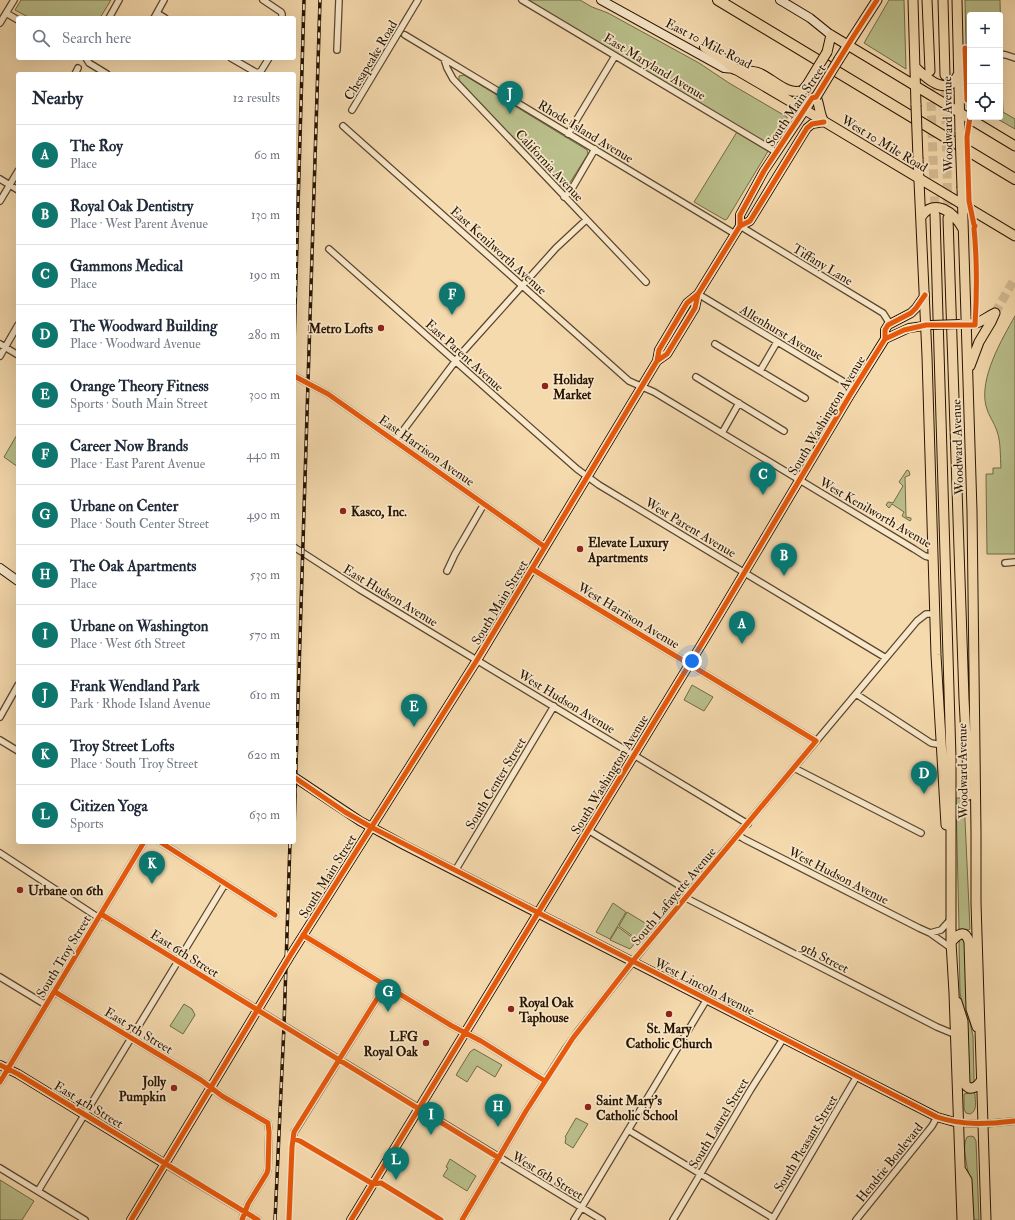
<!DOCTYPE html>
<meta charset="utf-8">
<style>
body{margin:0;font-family:"IM FELL Double Pica",serif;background:#f2f2f3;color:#1f2937}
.controls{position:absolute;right:12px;top:12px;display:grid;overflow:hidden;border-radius:4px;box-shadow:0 4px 16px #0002}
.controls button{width:36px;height:36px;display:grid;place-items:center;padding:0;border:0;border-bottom:1px solid #e0e1e3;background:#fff;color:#1f2937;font:20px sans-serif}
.you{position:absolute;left:692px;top:661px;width:14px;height:14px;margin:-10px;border:3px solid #fff;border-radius:50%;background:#1a73e8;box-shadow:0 0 0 6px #1a73e833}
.badge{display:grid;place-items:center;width:26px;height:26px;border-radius:50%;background:#0f766e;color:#fff;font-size:13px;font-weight:700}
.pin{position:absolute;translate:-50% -33px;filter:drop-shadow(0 1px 2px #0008)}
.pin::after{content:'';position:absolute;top:21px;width:14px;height:12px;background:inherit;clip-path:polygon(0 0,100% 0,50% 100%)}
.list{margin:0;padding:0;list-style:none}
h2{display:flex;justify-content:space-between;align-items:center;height:52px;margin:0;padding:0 16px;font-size:17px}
h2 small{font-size:13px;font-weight:400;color:#747a83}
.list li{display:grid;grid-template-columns:26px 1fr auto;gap:12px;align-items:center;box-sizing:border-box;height:60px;padding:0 16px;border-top:1px solid #e0e1e3}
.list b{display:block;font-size:15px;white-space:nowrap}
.list p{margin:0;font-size:13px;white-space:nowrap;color:#747a83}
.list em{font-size:13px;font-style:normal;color:#747a83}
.icon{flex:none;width:22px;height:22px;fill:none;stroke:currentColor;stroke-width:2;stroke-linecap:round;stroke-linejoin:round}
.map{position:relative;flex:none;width:1015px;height:1220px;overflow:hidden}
.search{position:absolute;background:#fff;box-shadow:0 4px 16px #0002;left:16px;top:16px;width:280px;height:44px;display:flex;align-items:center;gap:10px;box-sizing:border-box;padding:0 14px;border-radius:4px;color:#747a83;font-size:15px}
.panel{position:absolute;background:#fff;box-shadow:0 4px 16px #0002;left:16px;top:72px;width:280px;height:772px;border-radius:4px}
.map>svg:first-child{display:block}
.green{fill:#bac08c;stroke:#716a46}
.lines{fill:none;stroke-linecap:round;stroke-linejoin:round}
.primary-tunnel{stroke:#d6bc94;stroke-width:9;stroke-dasharray:9 4.5;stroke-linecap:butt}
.street-casing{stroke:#5b462c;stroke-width:8}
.secondary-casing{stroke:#281400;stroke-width:10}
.primary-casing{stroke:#281400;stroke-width:11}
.highway-casing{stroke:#281400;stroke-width:12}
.street{stroke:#f8e7ca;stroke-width:5.5}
.secondary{stroke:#f8e7ca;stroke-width:8}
.primary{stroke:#f5daae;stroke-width:9}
.highway{stroke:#f5daae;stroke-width:10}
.rail-casing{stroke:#281400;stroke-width:3.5}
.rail{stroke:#f8e7ca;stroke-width:2;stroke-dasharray:6;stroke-linecap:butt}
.secondary-bridge-casing{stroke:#281400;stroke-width:10;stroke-linecap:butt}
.primary-bridge-casing{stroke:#281400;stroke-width:11;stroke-linecap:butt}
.secondary-bridge{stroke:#f8e7ca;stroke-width:8}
.primary-bridge{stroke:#f5daae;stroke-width:9}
.cycleway-casing{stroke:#f8e7ca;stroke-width:8}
.cycleway{stroke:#e8590c;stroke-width:5}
.poi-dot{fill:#8f2418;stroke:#f8e7ca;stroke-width:1.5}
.labels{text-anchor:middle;stroke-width:3.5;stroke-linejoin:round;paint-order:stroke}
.street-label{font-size:13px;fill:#281400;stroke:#f8e7ca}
.poi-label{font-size:13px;font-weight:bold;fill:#281400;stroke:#f8e7ca;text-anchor:start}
</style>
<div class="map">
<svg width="1015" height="1220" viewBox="0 0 1015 1220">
<rect width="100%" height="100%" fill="#f5daae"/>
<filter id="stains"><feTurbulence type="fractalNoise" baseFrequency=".005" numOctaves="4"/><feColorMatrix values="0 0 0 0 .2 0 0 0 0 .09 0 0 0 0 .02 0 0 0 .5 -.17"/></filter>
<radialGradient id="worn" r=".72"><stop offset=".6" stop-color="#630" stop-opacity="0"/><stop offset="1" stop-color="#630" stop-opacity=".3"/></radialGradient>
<path class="green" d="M21 0H111L100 18H30L15 10Z
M528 0H580L592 7 608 13 699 63 729 83 787 117V120L727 219 725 220 694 202 740 127Z
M889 0H904L906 69 864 43Z
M965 0H1000L1001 45H1000V15H970V46H966Z
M1000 59H1001L1003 112 1015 119V129L994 117H1000Z
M464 75 587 150 588 154 564 192 459 80V76Z
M1015 316V554H987L986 474H993V468H1001C1000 455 1001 443 997 431 994 422 988 415 986 406 979 378 1002 339 1015 316Z
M18 433V467L4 457Z
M907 470 909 471 910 475 905 477 906 517 911 518V520L910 521 902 516 904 512 892 504 889 508 886 505 888 502 893 503 903 486 899 482Z
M692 685 713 697 704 711 684 700Z
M956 798H964L970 929 969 930 959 929Z
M613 903 626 912 610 939 596 932Z
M627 912 650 926 638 940 619 926Z
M618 927 637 941 630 949 610 940Z
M963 938 966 940 969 1018 973 1036 974 1079V1082L971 1083H968L964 1013 960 993 959 943 960 940Z
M184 1004 192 1009 195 1015 183 1034 170 1026Z
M474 1049 502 1065 495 1077 477 1066 467 1082 456 1075 470 1052Z
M973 1092 975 1094C975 1101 978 1111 970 1114L966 1113 964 1109V1094Z
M576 1118 588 1124 573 1148 565 1143 566 1138 565 1137Z
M971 1136 974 1137 976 1141 979 1220H971C970 1206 971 1192 969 1178 968 1167 961 1147 967 1137Z
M450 1159 476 1176 467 1191 443 1176 448 1168 446 1167Z
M0 1180 34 1201 22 1220H0Z"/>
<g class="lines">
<path class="primary-tunnel" d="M930 75 935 214
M945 75 948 218
M995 313 1015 278"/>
<g class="street-casing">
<path id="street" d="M263 0 281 12 282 14V18
M522 0 776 152
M6 13 18 20
M157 13 165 18
M109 18 119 0
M154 18 164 0
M0 23 14 0
M405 35 735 234
M337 50 339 0
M1000 54 1006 55 1015 58
M959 56 970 55
M86 58 89 63 107 74
M231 58 257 73 261 71 269 58
M444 59 447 68 453 79 646 282
M75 74 78 68
M352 110 418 0
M343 126 629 381 654 392 914 549 925 556 933 558
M568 134 615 56
M0 179 18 190
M564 197 570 192 595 149
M0 201 18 171
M740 226 883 313 890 324
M329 249 577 469 599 485 886 658
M698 294 854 388
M0 344 18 355
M715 344 805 398
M0 356 18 325
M760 371 777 342
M294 376 328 394 545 547
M696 377 784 431
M722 433 739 403
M394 440 399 436 460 355 556 248 586 220
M294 547 359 589 748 824
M1005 563 1015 562
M532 569 816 741
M447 571 455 554 484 504
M856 694 931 743 942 745
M0 717 18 685
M0 740 18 751
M794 768 921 833
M588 830 690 892
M738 835 744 839 919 928 930 933 951 948
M160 842 275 915
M0 853 99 918
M455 871 554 706
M686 898 937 1027 954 1034
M101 914 602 1220
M930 933 941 930 950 920
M303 935 452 1026 481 1041 545 1081
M0 977 46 1005
M55 992 201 1080 222 1096 268 1123 269 1132 268 1169 267 1173 248 1204 242 1220
M0 1082 144 842
M958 1123 983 1124 1015 1121
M628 1130 773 1218
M294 1139V1132L297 1128 385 986
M165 1164 258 1220
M0 1168 85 1220
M38 1191 225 884
M462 1220 526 1111 566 1048 578 1031 662 925 917 621 926 614H935
M574 1220 707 999
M673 1220 751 1089 783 1039
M772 1220 857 1076
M856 1220 932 1126 937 1117"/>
</g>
<g class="secondary-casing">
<path id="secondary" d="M601 0 724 68 735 69
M780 0 810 18 831 35
M740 226V215L764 171 805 110
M885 339 909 328 931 325
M657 361 667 354 695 308 698 294 735 234 740 226 750 221 807 128 812 124 824 122
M0 568 18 581
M294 777 360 821 404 845 937 1117 958 1123
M0 1065 18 1074 165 1164
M131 1220 290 956 477 660 657 361 659 350 687 303 698 294
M351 1220 709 632 850 395 885 339V330L888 325 911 313 916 308 925 295"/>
</g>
<g class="primary-casing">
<path id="primary" d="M913 0 916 105
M927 0 930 71
M943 0 945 75
M957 0 960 132
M827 52 831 35 1015 146
M839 59 877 0
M915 67C923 75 939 91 951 84 955 81 957 77 959 73
M735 69 805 110 1015 236
M740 70C746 71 754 71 759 73 772 78 788 97 803 90
M805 110 812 98 816 97C820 105 819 114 824 122
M918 159 927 356 936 655 946 825
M962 188 972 511 976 832V903L986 1220
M935 215 951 758V942L954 993 962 1220
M921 217C934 197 954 212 963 229
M948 218 964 699 969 795
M966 324C979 325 983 319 995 313
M970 366 979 342 991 322 995 313
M951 942C957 935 965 928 969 942L971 1009 977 1027
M957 1002 963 1021 965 1084C970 1092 977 1087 981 1081
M961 1170 967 1180 969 1220"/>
</g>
<g class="highway-casing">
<path id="highway" d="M718 0 1015 179
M705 47 726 61 735 69"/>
</g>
<use href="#street" class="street"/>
<use href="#secondary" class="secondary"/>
<use href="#primary" class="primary"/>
<use href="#highway" class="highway"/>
<g class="rail-casing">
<path id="rail" d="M294 346 304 0
M294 439V457
M294 830 320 0
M275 1220 284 1026 290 842"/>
</g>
<use href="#rail" class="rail"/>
<g class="secondary-bridge-casing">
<path id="secondary-bridge" d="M931 325 960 324"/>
</g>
<g class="primary-bridge-casing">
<path id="primary-bridge" d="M803 90 807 85 827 52
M816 97 839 59
M916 105 918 159
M960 132 962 188"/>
</g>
<use href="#secondary-bridge" class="secondary-bridge"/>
<use href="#primary-bridge" class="primary-bridge"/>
<g class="cycleway-casing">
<path id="cycleway" d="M965 48 967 100
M970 117 967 137 969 201 974 225
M740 226V215L764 171 812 98 816 97 853 37 877 0
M885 339 904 330 926 325H975C977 293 977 260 974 228L975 226
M657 361 667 354 695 308 698 294 735 234 740 226 750 221 807 128 812 124 824 122
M294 376 328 394 545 547
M294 777 345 812 371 827 937 1117C963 1126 989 1124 1015 1121
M160 842 275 915
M101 914 499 1158
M303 935 452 1026 481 1041 545 1081
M55 992 201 1080 222 1096 268 1123 269 1132 268 1169 267 1173 248 1204 242 1220
M0 1065 18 1074 258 1220
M0 1082 144 842
M294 1139 300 1141 373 1184 381 1183 441 1220
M131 1220 290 956 477 660 657 361 659 350 687 303 698 294
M289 1220 292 1147 294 1132 385 986
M351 1220 709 632 850 395 885 339V330L888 325 911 313 916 308 925 295
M462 1220 526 1111 573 1038 632 962 816 741 532 569"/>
</g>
<use href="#cycleway" class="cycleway"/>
</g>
<g class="poi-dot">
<circle cx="381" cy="328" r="4"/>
<circle cx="545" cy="386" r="4"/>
<circle cx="343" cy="511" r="4"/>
<circle cx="580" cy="549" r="4"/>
<circle cx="20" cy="890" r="4"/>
<circle cx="511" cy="1009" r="4"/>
<circle cx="669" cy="1014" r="4"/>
<circle cx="426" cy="1043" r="4"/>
<circle cx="174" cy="1088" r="4"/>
<circle cx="588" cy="1107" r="4"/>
</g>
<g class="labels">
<g class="street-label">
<text transform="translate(709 43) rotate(27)" y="5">East 10 Mile Road</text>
<text transform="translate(370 60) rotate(-59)" y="5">Chesapeake Road</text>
<text transform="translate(655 66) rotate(31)" y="5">East Maryland Avenue</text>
<text transform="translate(795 105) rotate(-56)" y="5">South Main Street</text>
<text transform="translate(947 124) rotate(-91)" y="5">Woodward Avenue</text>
<text transform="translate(586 131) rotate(31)" y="5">Rhode Island Avenue</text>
<text transform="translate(885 143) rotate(31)" y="5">West 10 Mile Road</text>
<text transform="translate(550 165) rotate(47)" y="5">California Avenue</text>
<text transform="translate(499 250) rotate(42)" y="5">East Kenilworth Avenue</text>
<text transform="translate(823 264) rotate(31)" y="5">Tiffany Lane</text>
<text transform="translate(782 332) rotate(31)" y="5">Allenhurst Avenue</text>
<text transform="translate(465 355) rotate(42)" y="5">East Parent Avenue</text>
<text transform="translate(826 415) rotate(-59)" y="5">South Washington Avenue</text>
<text transform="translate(957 447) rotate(-92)" y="5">Woodward Avenue</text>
<text transform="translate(427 450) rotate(35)" y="5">East Harrison Avenue</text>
<text transform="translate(876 512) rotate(30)" y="5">West Kenilworth Avenue</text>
<text transform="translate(691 527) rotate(31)" y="5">West Parent Avenue</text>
<text transform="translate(391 595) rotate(31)" y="5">East Hudson Avenue</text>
<text transform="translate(499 602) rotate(-59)" y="5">South Main Street</text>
<text transform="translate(629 615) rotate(31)" y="5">West Harrison Avenue</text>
<text transform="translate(567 701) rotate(31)" y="5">West Hudson Avenue</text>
<text transform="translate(962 771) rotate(-91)" y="5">Woodward Avenue</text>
<text transform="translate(609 774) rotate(-59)" y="5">South Washington Avenue</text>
<text transform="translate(495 783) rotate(-59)" y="5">South Center Street</text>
<text transform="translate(839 875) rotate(27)" y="5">West Hudson Avenue</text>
<text transform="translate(327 876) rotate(-58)" y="5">South Main Street</text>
<text transform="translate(673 896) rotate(-50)" y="5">South Lafayette Avenue</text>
<text transform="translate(185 953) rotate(32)" y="5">East 6th Street</text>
<text transform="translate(63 956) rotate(-59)" y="5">South Troy Street</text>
<text transform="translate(825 957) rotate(27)" y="5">9th Street</text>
<text transform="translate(705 986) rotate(27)" y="5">West Lincoln Avenue</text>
<text transform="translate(139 1030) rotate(31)" y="5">East 5th Street</text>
<text transform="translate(89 1104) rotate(31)" y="5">East 4th Street</text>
<text transform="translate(718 1123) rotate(-59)" y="5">South Laurel Street</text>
<text transform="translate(805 1143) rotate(-59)" y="5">South Pleasant Street</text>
<text transform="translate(889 1162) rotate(-51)" y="5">Hendrie Boulevard</text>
<text transform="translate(548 1175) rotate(31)" y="5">West 6th Street</text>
</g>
<g class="poi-label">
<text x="373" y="333" text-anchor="end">Metro Lofts</text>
<text x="553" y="384">Holiday<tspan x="553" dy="15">Market</tspan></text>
<text x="351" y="516">Kasco, Inc.</text>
<text x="588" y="547">Elevate Luxury<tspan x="588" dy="15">Apartments</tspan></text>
<text x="28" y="895">Urbane on 6th</text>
<text x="519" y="1007">Royal Oak<tspan x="519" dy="15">Taphouse</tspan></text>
<text x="669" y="1033" text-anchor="middle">St. Mary<tspan x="669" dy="15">Catholic Church</tspan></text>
<text x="418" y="1041" text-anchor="end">LFG<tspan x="418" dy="15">Royal Oak</tspan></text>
<text x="166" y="1086" text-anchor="end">Jolly<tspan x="166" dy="15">Pumpkin</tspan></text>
<text x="596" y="1105">Saint Mary's<tspan x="596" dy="15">Catholic School</tspan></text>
</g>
</g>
<rect width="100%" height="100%" filter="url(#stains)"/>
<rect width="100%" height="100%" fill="url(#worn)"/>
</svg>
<div class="controls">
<button>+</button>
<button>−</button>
<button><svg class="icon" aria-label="locate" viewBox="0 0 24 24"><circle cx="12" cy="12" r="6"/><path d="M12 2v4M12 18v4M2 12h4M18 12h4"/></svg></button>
</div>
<div class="you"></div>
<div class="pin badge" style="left:742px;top:644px">A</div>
<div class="pin badge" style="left:784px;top:576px">B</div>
<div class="pin badge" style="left:763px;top:495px">C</div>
<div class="pin badge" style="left:924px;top:794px">D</div>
<div class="pin badge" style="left:414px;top:727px">E</div>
<div class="pin badge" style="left:452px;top:315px">F</div>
<div class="pin badge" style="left:388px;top:1012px">G</div>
<div class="pin badge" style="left:498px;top:1127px">H</div>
<div class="pin badge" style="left:431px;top:1135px">I</div>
<div class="pin badge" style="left:510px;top:114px">J</div>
<div class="pin badge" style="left:152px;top:884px">K</div>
<div class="pin badge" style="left:396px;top:1180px">L</div>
<div class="search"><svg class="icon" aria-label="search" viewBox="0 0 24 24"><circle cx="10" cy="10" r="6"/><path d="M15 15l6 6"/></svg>Search here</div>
<section class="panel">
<h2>Nearby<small>12 results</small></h2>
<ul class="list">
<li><span class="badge">A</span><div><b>The Roy</b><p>Place</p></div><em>60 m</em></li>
<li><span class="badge">B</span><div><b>Royal Oak Dentistry</b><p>Place · West Parent Avenue</p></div><em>130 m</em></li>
<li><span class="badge">C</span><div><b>Gammons Medical</b><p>Place</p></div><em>190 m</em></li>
<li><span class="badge">D</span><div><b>The Woodward Building</b><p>Place · Woodward Avenue</p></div><em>280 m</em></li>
<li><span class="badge">E</span><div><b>Orange Theory Fitness</b><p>Sports · South Main Street</p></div><em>300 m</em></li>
<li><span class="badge">F</span><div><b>Career Now Brands</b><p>Place · East Parent Avenue</p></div><em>440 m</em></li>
<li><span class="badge">G</span><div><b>Urbane on Center</b><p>Place · South Center Street</p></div><em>490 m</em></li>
<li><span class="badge">H</span><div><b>The Oak Apartments</b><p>Place</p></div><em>530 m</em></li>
<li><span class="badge">I</span><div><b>Urbane on Washington</b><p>Place · West 6th Street</p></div><em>570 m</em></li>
<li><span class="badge">J</span><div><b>Frank Wendland Park</b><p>Park · Rhode Island Avenue</p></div><em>610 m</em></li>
<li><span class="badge">K</span><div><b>Troy Street Lofts</b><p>Place · South Troy Street</p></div><em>620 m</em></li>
<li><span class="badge">L</span><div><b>Citizen Yoga</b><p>Sports</p></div><em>630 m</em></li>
</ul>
</section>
</div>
